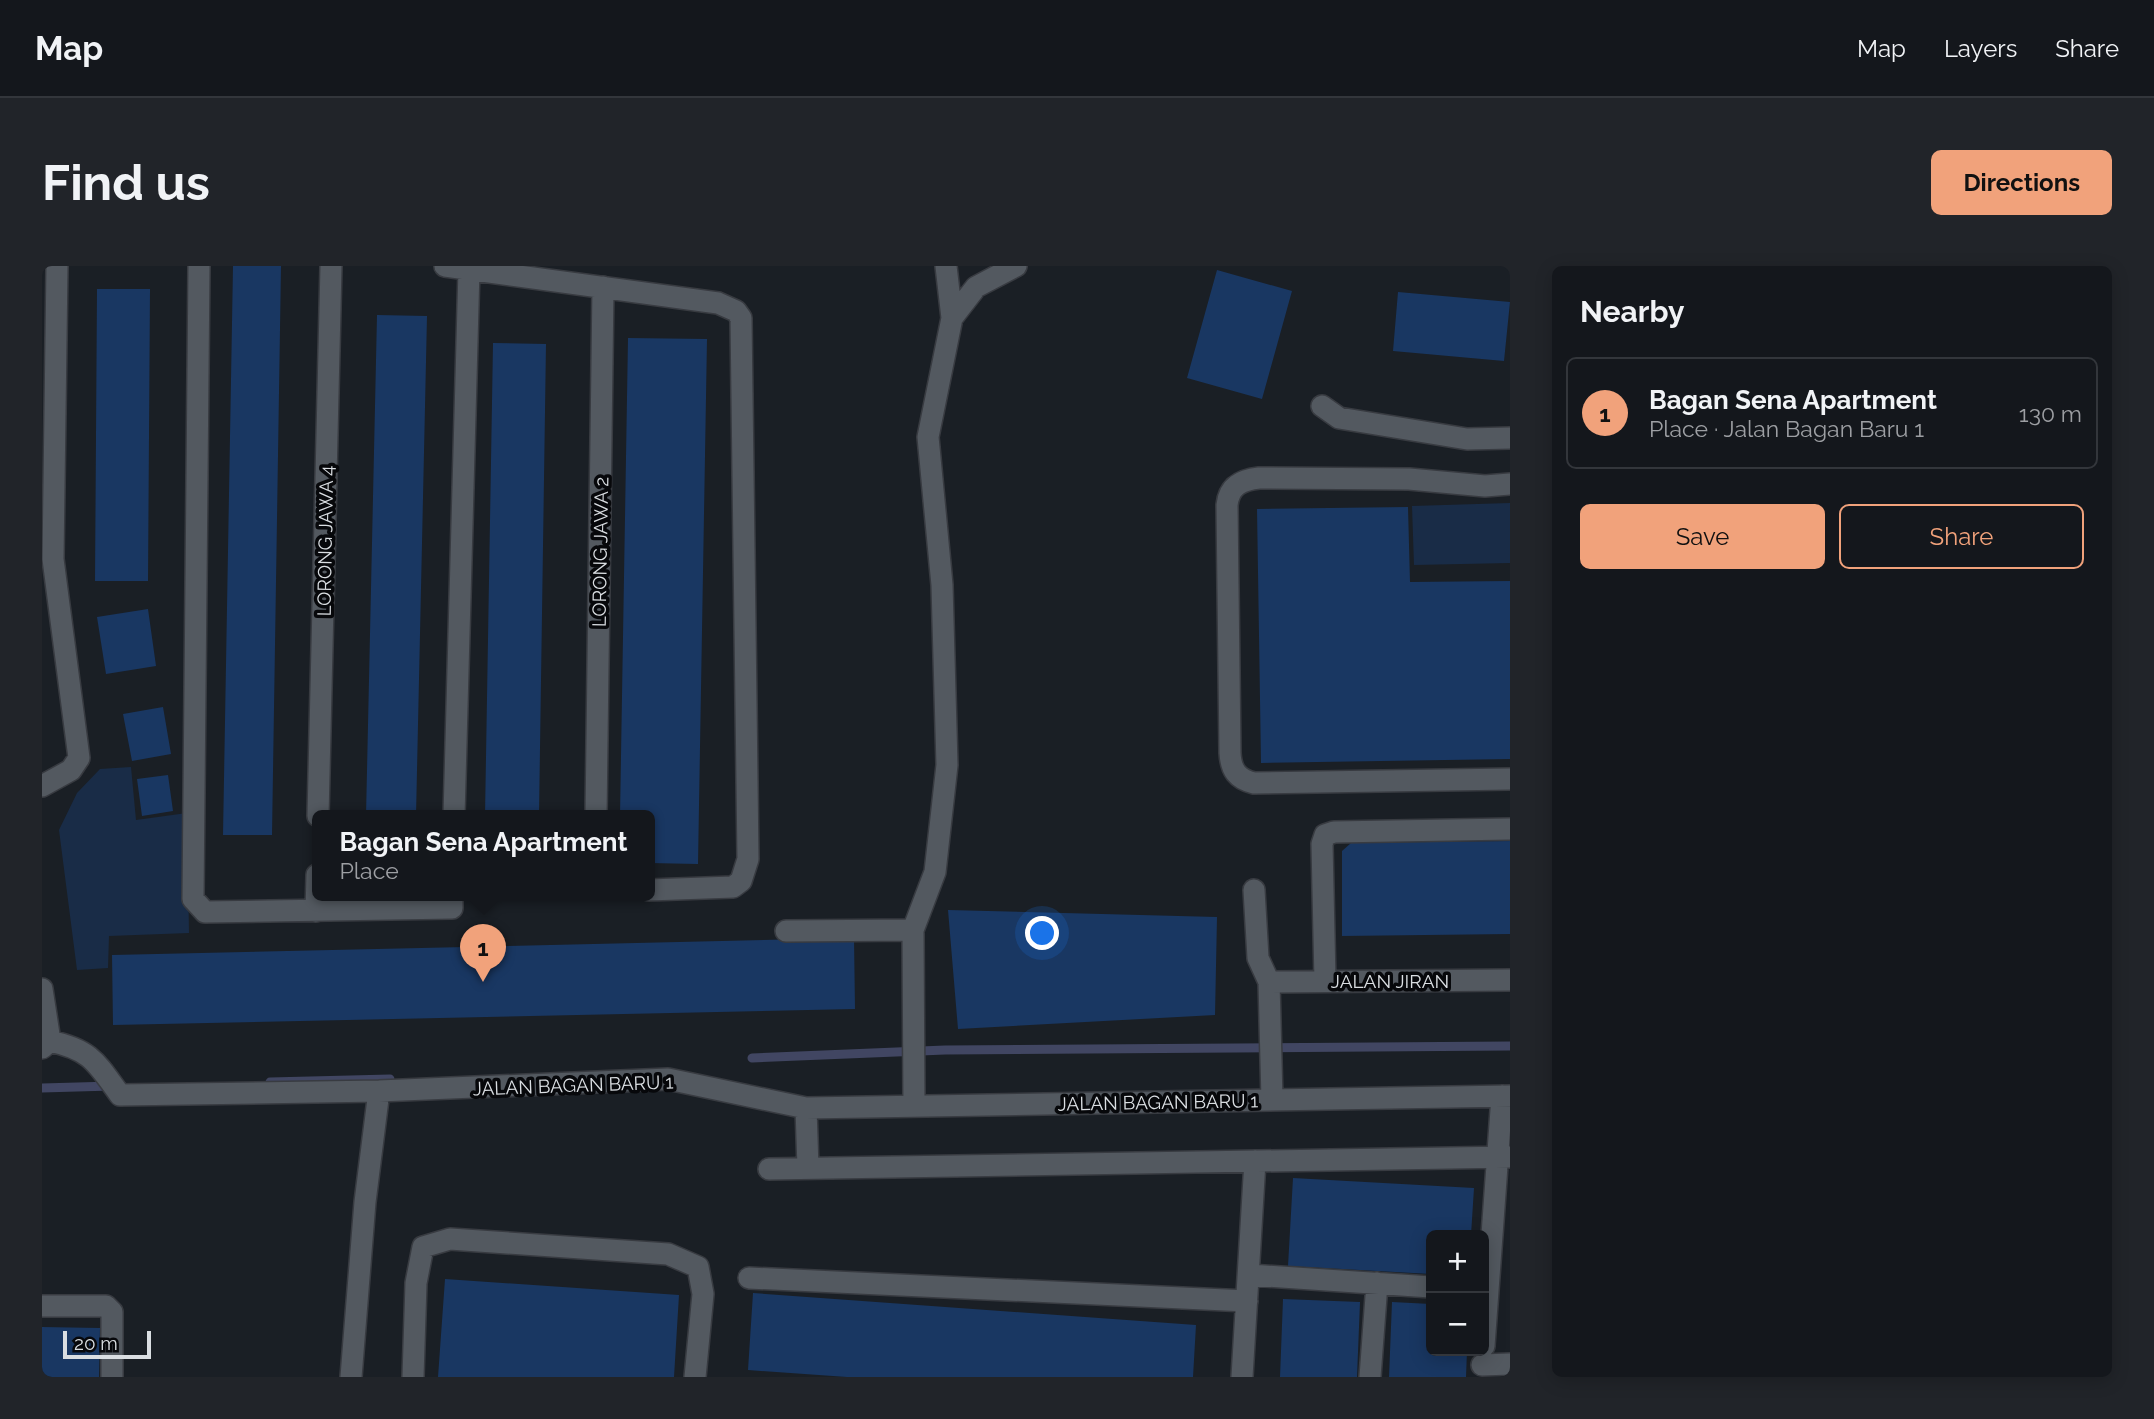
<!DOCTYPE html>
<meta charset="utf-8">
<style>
body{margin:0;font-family:Raleway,sans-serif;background:#212429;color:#f1f3f6}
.controls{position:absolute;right:21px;bottom:21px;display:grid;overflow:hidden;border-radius:10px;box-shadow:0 4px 18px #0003}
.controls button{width:63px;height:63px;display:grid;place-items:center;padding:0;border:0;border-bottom:2px solid #33363b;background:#14171c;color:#f1f3f6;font:35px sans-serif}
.scale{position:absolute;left:21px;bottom:18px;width:88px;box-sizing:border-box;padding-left:7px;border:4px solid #dadee2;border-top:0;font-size:19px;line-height:24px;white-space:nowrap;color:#dadee2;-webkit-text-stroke:5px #07080b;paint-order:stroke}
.you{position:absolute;left:1001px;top:668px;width:24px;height:24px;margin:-18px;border:5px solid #fff;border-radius:50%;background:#1a73e8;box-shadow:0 0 0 10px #1a73e833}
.badge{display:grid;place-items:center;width:46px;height:46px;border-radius:50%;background:#f1a27b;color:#111;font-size:23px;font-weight:700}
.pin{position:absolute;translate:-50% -58px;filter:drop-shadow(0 2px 4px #0008)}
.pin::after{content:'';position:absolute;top:37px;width:24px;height:21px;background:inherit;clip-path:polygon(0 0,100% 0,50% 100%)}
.popup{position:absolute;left:270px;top:544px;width:343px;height:91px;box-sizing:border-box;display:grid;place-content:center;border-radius:10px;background:#14171c;filter:drop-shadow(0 2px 5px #0005);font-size:23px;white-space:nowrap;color:#9d9fa3}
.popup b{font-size:26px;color:#f1f3f6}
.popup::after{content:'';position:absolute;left:50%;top:100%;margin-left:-14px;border:14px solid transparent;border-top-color:#14171c}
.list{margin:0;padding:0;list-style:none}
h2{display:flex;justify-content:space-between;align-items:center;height:91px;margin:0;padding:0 28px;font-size:30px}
h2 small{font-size:23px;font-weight:400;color:#9d9fa3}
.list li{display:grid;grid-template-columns:46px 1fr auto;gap:21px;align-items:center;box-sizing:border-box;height:112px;margin:0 14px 14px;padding:0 14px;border:2px solid #33363b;border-radius:10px}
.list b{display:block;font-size:26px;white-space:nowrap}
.list p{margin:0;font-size:23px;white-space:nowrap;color:#9d9fa3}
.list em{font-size:23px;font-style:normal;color:#9d9fa3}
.actions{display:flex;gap:14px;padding:21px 28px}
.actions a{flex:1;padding:16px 0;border:2px solid #f1a27b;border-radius:10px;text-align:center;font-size:24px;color:#f1a27b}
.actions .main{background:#f1a27b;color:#111}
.map{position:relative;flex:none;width:1468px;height:1111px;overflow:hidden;border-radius:10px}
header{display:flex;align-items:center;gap:42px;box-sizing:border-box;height:98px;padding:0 35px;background:#14171c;border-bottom:2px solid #33363b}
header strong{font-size:33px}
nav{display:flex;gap:38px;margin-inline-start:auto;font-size:24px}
.intro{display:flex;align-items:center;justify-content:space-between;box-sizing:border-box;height:168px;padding:0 42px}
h1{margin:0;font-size:49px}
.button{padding:18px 32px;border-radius:10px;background:#f1a27b;color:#111;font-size:24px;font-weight:700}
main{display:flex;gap:42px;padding:0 42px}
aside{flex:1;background:#14171c;border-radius:10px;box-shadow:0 4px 18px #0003}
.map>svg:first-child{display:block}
.green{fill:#192c47}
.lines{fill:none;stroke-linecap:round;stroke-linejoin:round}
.stream{stroke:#414662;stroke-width:9}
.building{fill:#193762}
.minor-casing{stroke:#383b41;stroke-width:24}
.minor{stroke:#535960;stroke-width:21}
.labels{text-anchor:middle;stroke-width:7;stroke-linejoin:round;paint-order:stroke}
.street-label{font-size:19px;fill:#dadee2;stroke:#07080b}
</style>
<header>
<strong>Map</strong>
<nav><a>Map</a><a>Layers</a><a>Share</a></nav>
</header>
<div class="intro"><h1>Find us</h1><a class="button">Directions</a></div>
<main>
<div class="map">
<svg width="1468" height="1111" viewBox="0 0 1468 1111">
<rect width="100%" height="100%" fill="#1a1f25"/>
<path class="green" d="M1468 237V297L1372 299 1370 240Z
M89 501 94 554 145 547 147 667 67 670 66 702 35 704 17 564 35 527 58 503Z"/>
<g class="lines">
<path class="stream" d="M710 792 903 784 1468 780
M228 816 348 813
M0 822 70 820"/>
</g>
<path class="building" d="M191 0H239L230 569H181Z
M1175 4 1250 25 1220 133 1145 112Z
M55 23H108L106 315H53Z
M1356 26 1468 36 1462 95 1351 85Z
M335 49 385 50 374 550H324Z
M586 72 665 73 656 598 607 597V550H578Z
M451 77 504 78 497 550H443Z
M1366 241 1368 316 1468 315V493L1219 497 1215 243Z
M106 343 114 400 64 408 55 351Z
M121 441 129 488 90 495 81 448Z
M126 509 131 545 100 550 95 513Z
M1468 575V668L1300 670V585L1309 577Z
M906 644 1175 651 1173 749 916 763Z
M812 672 813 743 71 759 70 689Z
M1251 912 1432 922 1429 969H1389V1008L1246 1000Z
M403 1013 637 1029 632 1111H396Z
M711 1027 1154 1059 1151 1111H805L706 1104Z
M1241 1033 1318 1036 1315 1111H1238Z
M1350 1036 1389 1038V1085H1425L1424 1111H1347Z
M0 1061 58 1062 57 1111H0Z"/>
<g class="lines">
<g class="minor-casing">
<path id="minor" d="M157 0 151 633 163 646 410 642V630
M403 0 676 37 694 45 699 52 706 593 699 615 691 621 607 624
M910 52 934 21 974 0
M1280 140 1297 152 1425 173 1468 172
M1468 218 1443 220 1367 213 1217 212C1199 214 1187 220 1185 239L1188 487C1189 504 1195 513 1212 517L1468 513
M0 520 29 504 37 492 11 293 15 0
M276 550 289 0
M412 550 427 3
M554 550 561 21
M1212 624 1216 692 1227 716 1230 834
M274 645 275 609
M744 665 871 664
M1283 715 1280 578 1283 569 1292 566 1468 563
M1227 716 1468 714
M0 723 8 775
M0 782 8 775C49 784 54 796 78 829L337 825 626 813 764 842 1468 830
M872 840 871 664 893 606 905 499 900 319 886 171 910 52 904 0
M764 842 766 902
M727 903 1468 891
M1208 1009 1389 1021
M707 1012 1205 1035
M0 1040H64L70 1046V1111
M1442 1080 1460 830
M1440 1099 1468 1098
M309 1111 323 936 337 825
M371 1111 374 1017 381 981 408 973 626 988 656 1001 661 1028 653 1111
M1200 1111 1213 895
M1328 1111 1335 1017"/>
</g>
<use href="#minor" class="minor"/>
</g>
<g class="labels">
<g class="street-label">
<text transform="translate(283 275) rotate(-89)" y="7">LORONG JAWA 4</text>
<text transform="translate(558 286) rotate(-89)" y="7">LORONG JAWA 2</text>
<text x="1348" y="722">JALAN JIRAN</text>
<text transform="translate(531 819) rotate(-2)" y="7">JALAN BAGAN BARU 1</text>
<text transform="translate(1116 836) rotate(-1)" y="7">JALAN BAGAN BARU 1</text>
</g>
</g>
</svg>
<div class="controls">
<button>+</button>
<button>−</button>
</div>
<div class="scale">20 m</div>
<div class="you"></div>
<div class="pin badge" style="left:441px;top:716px">1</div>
<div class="popup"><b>Bagan Sena Apartment</b>Place</div>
</div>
<aside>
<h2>Nearby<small></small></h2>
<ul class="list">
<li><span class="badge">1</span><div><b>Bagan Sena Apartment</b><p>Place · Jalan Bagan Baru 1</p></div><em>130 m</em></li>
</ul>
<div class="actions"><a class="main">Save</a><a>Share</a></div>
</aside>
</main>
